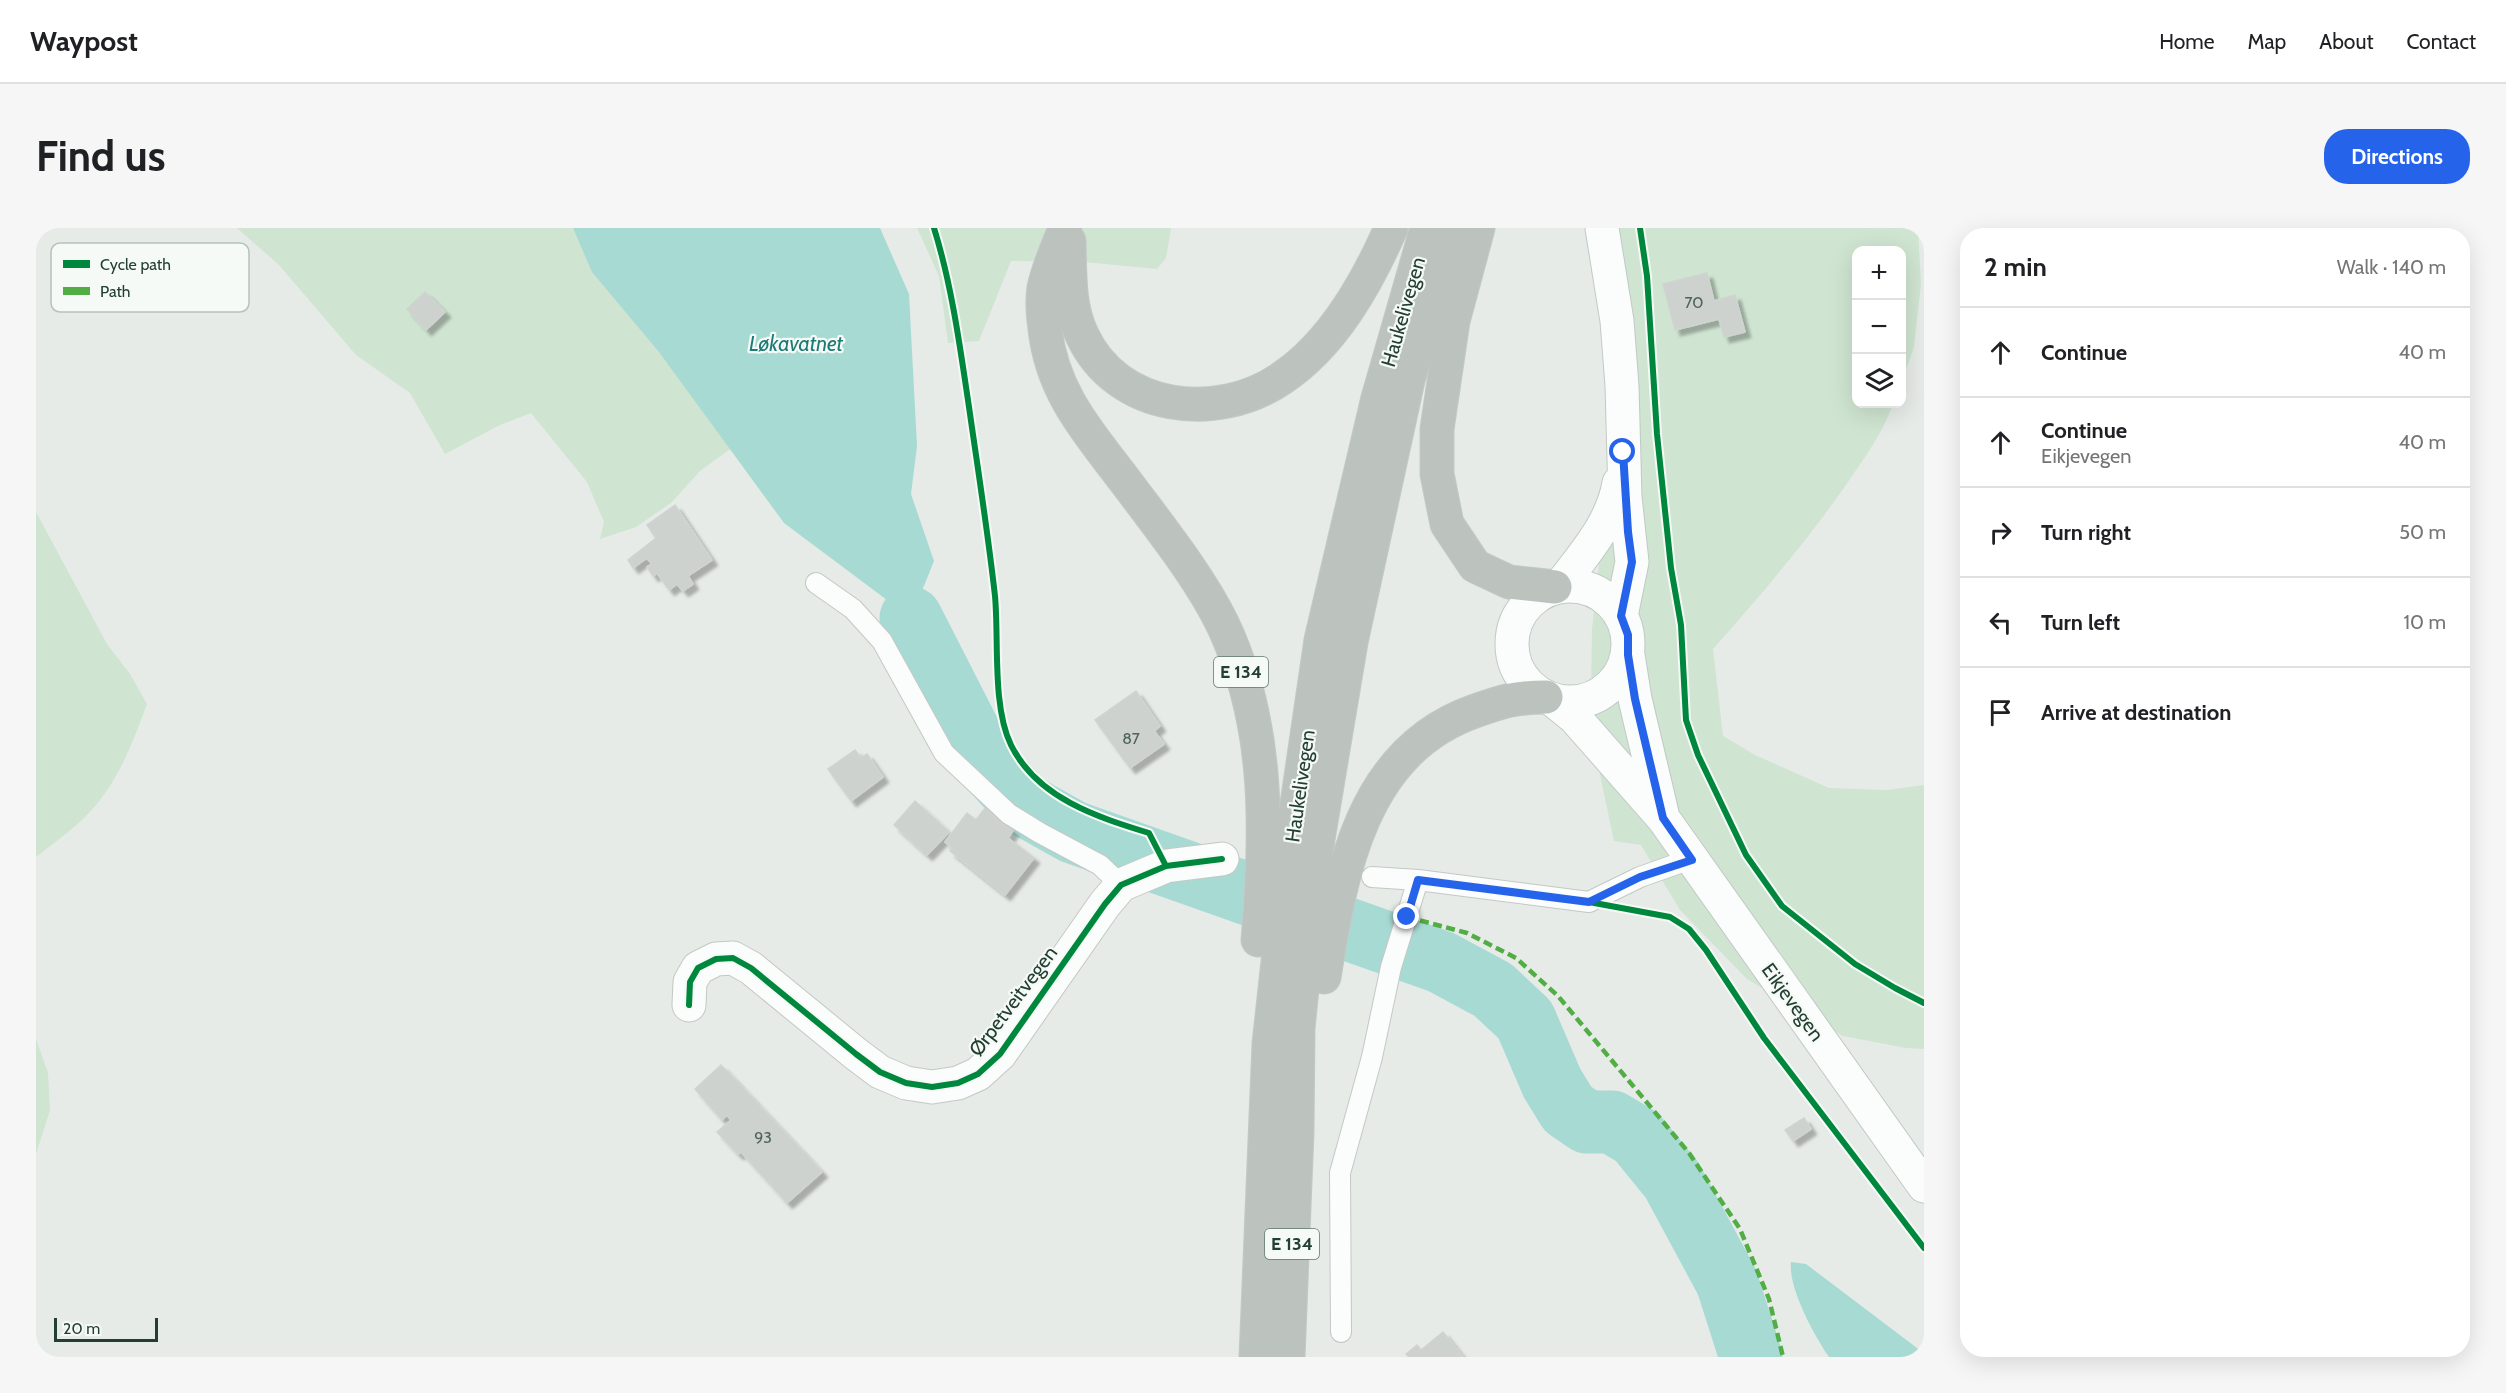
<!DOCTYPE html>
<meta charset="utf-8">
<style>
body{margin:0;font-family:Cabin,sans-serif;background:#f6f6f6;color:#202124}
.controls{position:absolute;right:18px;top:18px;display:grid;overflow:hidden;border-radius:12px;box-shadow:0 6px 24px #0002}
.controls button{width:54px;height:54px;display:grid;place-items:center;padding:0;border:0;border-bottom:2px solid #e0e0e0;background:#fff;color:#202124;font:30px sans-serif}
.scale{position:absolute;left:18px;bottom:15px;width:104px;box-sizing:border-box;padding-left:6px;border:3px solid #233f31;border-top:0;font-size:16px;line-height:21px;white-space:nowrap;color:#233f31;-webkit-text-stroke:4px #f5faf6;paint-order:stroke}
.stop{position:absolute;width:18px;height:18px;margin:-14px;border:4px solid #2563eb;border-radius:50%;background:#fff}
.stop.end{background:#2563eb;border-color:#fff;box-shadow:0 2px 6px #0008}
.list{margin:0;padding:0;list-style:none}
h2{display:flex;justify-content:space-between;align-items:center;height:78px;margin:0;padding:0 24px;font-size:26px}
h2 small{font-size:20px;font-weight:400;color:#757577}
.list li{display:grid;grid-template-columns:39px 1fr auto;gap:18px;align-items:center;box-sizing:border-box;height:90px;padding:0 24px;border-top:2px solid #e0e0e0}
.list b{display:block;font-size:22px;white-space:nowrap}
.list p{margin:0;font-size:20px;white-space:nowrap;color:#757577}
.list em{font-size:20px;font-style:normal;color:#757577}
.icon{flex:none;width:33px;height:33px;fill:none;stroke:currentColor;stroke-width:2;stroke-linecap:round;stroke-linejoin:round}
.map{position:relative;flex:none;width:1888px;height:1129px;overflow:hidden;border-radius:24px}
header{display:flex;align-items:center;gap:36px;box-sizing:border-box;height:84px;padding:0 30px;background:#fff;border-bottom:2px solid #e0e0e0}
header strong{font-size:28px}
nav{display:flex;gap:33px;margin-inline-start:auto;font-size:21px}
.intro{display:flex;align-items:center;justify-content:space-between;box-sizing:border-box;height:144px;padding:0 36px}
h1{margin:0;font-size:42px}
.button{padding:15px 27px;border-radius:24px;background:#2563eb;color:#fff;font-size:21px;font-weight:700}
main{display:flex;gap:36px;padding:0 36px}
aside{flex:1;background:#fff;border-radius:24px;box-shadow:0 6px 24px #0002}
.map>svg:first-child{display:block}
.green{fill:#cfe4d1}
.water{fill:#a8dad4}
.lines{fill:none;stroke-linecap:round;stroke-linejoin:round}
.river{stroke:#a8dad4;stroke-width:63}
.building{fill:#cdd2cf;stroke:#cfd4d1;stroke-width:1.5;filter:url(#shadow)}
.lane-casing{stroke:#c3c8c5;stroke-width:22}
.street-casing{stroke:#c3c8c5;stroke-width:35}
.secondary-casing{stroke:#c1c9c5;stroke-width:35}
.highway-casing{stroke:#c2cac6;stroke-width:35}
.lane{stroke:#fbfcfc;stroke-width:20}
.street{stroke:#fbfcfc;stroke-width:33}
.secondary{stroke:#fbfcfc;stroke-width:33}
.highway{stroke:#bcc3bf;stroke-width:33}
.quiet{stroke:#53ad45;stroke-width:4.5;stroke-dasharray:9 4.5;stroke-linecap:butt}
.cycleway-casing{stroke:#f5faf6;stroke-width:10}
.cycleway{stroke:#00873e;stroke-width:6}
.route{stroke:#2563eb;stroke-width:8}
.labels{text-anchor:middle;stroke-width:4.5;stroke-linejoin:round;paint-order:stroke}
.number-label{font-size:16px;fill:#4e6459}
.shield{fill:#f5faf6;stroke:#62776c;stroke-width:1.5}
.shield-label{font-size:18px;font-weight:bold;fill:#233f31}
.street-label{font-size:20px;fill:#233f31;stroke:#f5faf6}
.water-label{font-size:21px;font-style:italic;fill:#1d7b75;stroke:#f5faf6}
.key{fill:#f5faf6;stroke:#b6c2bb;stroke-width:1.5}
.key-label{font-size:16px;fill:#233f31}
</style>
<header>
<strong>Waypost</strong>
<nav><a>Home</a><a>Map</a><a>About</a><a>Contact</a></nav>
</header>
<div class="intro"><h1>Find us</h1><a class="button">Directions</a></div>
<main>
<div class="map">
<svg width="1888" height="1129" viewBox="0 0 1888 1129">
<defs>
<filter id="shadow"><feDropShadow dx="5.5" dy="5.5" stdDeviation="1.5" flood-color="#0004"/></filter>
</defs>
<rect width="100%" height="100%" fill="#e6ebe8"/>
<path class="green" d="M201 0H537L554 36 719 203 664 243 635 275 600 299 564 311 568 294 551 254 495 185 464 197 409 226 374 165 320 127 243 37Z
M881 0H1135L1130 30 1121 41 1048 34 975 33 943 113 912 115 903 48Z
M1581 0H1882L1885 56 1878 119 1866 153V22H1820V176H1857C1845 208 1831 226 1812 254 1771 313 1725 367 1677 421L1687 508 1719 527 1793 560 1851 562 1888 557V821L1870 820 1807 808 1711 751 1644 682 1605 617 1578 613 1564 547 1555 469 1556 401 1564 328 1578 234Z
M0 284 71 416 94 446 111 476C98 511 85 547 60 577 44 597 20 613 0 629Z
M0 811 12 845 14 882 0 926Z"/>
<path class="water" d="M537 0H844L873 66 881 218 875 266 898 333 875 390 748 295 623 124 556 44Z
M1755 1034 1770 1036 1885 1123 1888 1129H1793C1778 1107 1752 1060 1755 1034Z"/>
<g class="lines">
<path class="river" d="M875 390 947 531 987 576 1037 604 1405 734 1457 762 1489 792 1516 855 1532 881 1551 894H1576L1601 909 1636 952 1691 1054 1715 1129"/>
</g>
<path class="building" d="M1671 45 1678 73 1699 67 1709 104 1688 109 1683 91 1639 102 1627 56Z
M389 64 409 84 390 102 371 81Z
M639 277 676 332 652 348 657 356 647 363 641 356 633 362 621 345 617 348 611 339 616 336 611 330 597 340 592 332 620 310 611 297Z
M1100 463 1124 498 1118 503 1128 516 1094 540 1059 492Z
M819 522 825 530 831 526 847 549 815 573 792 541Z
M879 573 913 604 891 627 858 597Z
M949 580 977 603 972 610 998 630 969 667 914 623 917 620 909 614 931 585 940 592Z
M685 837 786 944 751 975 705 924 702 926 681 904 695 892 691 887 686 892 659 861Z
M1768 890 1775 901 1757 913 1749 902Z
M1407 1104 1427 1129H1373L1370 1126 1381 1117 1385 1122Z"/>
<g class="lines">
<g class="lane-casing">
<path id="lane" d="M780 355 817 381 846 413 908 525 973 586 1004 605 1064 637 1085 657
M1336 649 1382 652 1553 674 1604 649 1655 631
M1305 1104 1304 945 1336 829 1355 739 1382 652"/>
</g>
<g class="street-casing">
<path id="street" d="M653 777 654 754 662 740 680 731 697 730 715 740 820 826 844 844 870 855 896 859 922 855 942 846 964 826 1069 676 1085 657 1130 638 1186 631"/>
</g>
<g class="secondary-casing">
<path id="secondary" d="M1566 0 1581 93 1586 158 1589 269 1596 334 1585 388
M1524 358C1548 326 1576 296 1583 255
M1476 416a58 58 0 1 1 116 0a58 58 0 1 1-116 0Z
M1592 427 1599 471 1626 585
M1518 473 1539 490 1627 590 1888 958"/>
</g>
<g class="highway-casing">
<path id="highway" d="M1029 0C1022 19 1012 40 1008 60 1006 73 1007 88 1009 101 1016 165 1053 205 1090 254 1122 297 1164 349 1187 397 1234 497 1231 605 1222 712
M1442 0 1417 93 1401 201V246L1411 296 1439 338 1473 354 1519 359
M1033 13C1034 45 1032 77 1046 107 1081 183 1181 195 1246 150 1297 116 1331 55 1355 0
M1288 749C1305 644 1325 523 1439 483 1467 473 1480 469 1510 469
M1220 1129 1233 816 1254 624 1285 412 1342 170 1391 0
M1252 1129 1261 904 1262 800 1280 623 1315 414 1372 152 1416 0"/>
</g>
<use href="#lane" class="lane"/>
<use href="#street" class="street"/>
<use href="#secondary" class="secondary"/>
<use href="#highway" class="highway"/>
<path class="quiet" d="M1371 689 1431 705 1480 730 1522 768 1653 925 1704 1001 1733 1071 1747 1129"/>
<g class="cycleway-casing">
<path id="cycleway" d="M898 0C916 58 924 119 933 179 942 242 952 305 959 368 963 412 956 478 975 517 1001 570 1061 589 1113 605L1130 638
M1604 0 1611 48 1621 206 1635 340 1645 397 1650 492 1662 527 1710 627 1746 678 1819 736 1859 760 1888 775
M1553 674 1634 689 1653 701 1670 722 1728 810 1888 1020
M653 777 654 754 662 740 680 731 697 730 715 740 820 826 844 844 870 855 896 859 922 855 942 846 964 826 1069 676 1085 657 1130 638 1186 631"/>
</g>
<use href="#cycleway" class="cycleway"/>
</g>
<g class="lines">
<path class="route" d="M1371 689 1382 652 1553 674 1604 649 1656 632 1627 590 1599 471 1592 427V407L1585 388 1596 334 1592 304 1587 224"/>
</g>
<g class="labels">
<g class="number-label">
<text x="1658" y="80">70</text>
<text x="1095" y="516">87</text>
<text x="727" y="915">93</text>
</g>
<g class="shield">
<rect x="1178" y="429" width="54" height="30" rx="4.5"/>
<rect x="1229" y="1001" width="54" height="30" rx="4.5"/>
</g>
<g class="shield-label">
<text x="1205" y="450">E 134</text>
<text x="1256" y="1022">E 134</text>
</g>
<g class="street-label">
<text transform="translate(1367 84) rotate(-74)" y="7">Haukelivegen</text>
<text transform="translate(1264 558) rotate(-82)" y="7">Haukelivegen</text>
<text transform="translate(977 773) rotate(-53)" y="7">Ørpetveitvegen</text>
<text transform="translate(1757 774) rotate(54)" y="7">Eikjevegen</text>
</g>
<g class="water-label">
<text x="760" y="123">Løkavatnet</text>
</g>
</g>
<rect x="15" y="15" width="198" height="69" rx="9" class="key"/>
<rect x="27" y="32" width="27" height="8" fill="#00873e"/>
<rect x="27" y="59" width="27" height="8" fill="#53ad45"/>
<g class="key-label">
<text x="64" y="42">Cycle path</text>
<text x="64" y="69">Path</text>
</g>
</svg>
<div class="controls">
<button>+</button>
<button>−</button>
<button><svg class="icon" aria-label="layers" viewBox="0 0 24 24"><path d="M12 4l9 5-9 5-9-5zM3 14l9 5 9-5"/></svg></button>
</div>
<div class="scale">20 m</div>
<div class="stop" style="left:1587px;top:224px"></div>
<div class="stop end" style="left:1371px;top:689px"></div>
</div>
<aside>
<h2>2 min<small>Walk · 140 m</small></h2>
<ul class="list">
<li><svg class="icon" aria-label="ahead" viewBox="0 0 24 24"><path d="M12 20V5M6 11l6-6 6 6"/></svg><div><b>Continue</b></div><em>40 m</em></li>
<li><svg class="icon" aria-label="ahead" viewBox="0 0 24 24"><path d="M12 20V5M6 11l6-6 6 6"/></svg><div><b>Continue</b><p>Eikjevegen</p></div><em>40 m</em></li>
<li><svg class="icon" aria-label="right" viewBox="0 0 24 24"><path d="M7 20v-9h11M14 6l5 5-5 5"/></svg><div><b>Turn right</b></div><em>50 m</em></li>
<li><svg class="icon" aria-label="left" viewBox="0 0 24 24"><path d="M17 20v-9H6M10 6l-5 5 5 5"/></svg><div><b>Turn left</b></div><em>10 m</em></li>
<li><svg class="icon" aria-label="arrive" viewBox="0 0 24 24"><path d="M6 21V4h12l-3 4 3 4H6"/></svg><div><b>Arrive at destination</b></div></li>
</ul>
</aside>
</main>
